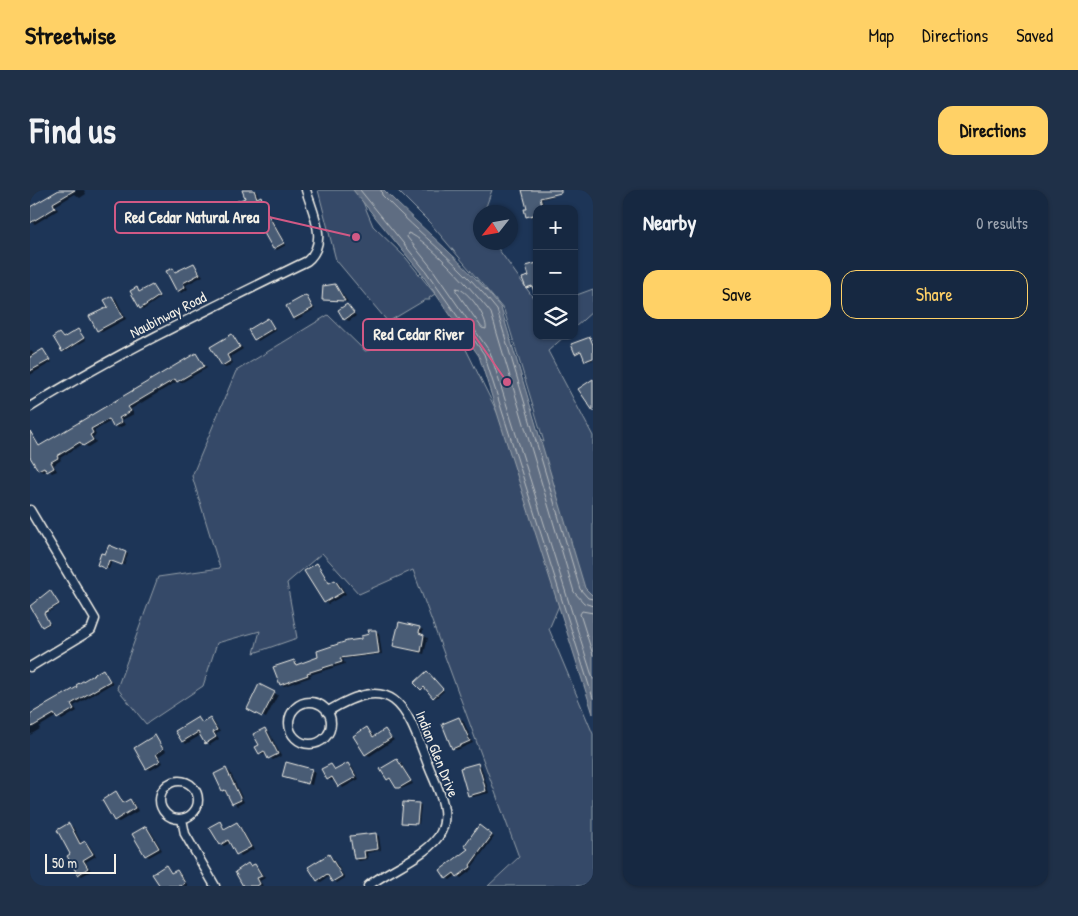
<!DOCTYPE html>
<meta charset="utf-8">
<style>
body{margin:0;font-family:"Patrick Hand",sans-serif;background:#1f3048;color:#f1f3f6}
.controls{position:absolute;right:15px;top:15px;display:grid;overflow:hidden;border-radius:10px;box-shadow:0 1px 4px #0004}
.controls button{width:45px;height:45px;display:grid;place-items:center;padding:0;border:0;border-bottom:1px solid #35445a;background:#162841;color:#f1f3f6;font:25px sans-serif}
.compass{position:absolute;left:443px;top:15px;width:45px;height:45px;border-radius:50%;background:#162841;box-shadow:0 1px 4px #0004;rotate:239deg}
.scale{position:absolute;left:15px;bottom:12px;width:71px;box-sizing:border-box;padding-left:5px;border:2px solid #f4f1e8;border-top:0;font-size:14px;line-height:18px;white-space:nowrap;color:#f4f1e8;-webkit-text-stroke:4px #1d3557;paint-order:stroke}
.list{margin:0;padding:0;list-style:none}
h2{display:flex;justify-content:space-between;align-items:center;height:65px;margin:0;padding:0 20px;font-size:21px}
h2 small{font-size:16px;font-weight:400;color:#9ea6b1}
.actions{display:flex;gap:10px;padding:15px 20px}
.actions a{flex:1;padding:11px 0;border:1px solid #ffd166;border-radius:15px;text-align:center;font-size:18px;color:#ffd166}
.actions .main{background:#ffd166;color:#111}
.icon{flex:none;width:28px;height:28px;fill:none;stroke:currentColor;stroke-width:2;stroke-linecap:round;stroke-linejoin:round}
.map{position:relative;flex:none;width:563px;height:696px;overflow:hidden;border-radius:15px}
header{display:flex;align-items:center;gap:30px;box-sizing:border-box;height:70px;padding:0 25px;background:#ffd166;color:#111}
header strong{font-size:24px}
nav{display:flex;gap:28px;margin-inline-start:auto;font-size:18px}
.intro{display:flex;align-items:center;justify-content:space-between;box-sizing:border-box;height:120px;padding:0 30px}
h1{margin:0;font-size:35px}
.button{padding:12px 22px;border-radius:15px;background:#ffd166;color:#111;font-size:18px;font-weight:700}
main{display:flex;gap:30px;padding:0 30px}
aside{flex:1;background:#162841;border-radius:15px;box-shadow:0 1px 4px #0004}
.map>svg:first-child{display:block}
.green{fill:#354a67;stroke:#949ea8}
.water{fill:#5e6d82;stroke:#9aa2ab}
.shadow{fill:#0007}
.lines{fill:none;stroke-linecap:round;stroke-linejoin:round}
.shore{stroke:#b8bcbf;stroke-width:1}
.building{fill:#485b74;stroke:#f4f1e8}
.street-casing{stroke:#f4f1e8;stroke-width:11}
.street{stroke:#1d3557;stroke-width:8}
.labels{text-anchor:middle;stroke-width:4;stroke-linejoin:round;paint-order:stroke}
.street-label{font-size:15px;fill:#f4f1e8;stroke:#1d3557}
.leader{fill:none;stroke:#d15985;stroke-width:2}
.callout-dot{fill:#d15985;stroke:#1d3557;stroke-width:2}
.callout{fill:#1d3557;stroke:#d15985;stroke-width:2}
.callout-label{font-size:16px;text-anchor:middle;font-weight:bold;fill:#f4f1e8}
</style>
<header>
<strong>Streetwise</strong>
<nav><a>Map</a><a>Directions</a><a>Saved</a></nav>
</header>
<div class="intro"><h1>Find us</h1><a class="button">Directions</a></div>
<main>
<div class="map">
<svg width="563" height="696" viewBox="0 0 563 696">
<rect width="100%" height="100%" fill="#1d3557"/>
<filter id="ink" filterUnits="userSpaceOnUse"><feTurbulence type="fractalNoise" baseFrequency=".02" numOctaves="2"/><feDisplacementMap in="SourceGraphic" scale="10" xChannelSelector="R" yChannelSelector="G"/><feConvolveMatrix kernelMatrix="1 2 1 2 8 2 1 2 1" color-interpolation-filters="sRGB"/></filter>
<g filter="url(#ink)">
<path class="green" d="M288 0H328L343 36 376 68 405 104 399 108 400 110H395L358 132 306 70Z
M367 0H462L454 22H450V52L464 53 507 113V146H535L518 161 563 246V431L544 380 519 439 563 544V696H458L489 667 383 380 329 404 292 363 257 393 267 448 224 463 230 441 187 453 173 496 116 534 87 498 128 387 190 378 162 286 206 181 298 125 335 161 392 147 423 133 470 228 514 252 474 120 400 33Z
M563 99V121L544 138V106Z"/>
<path class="water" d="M323 0H354C393 40 437 74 471 118L555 398 563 406V524L449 166 391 83Z"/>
<path class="shadow" d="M31 0H54L56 4 50 8 45 4 25 16 28 20 5 34 1 32 0 19Z
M213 0H226L229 8 235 10 239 24 256 55 247 60 244 58 222 24 217 25 214 23 216 8Z
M501 0H523L524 6 512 9 514 19H507V26L499 27 497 26Z
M164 74 173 86 156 95 158 99 152 103 148 101 143 79 147 83Z
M122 96 130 108 113 120 101 101 107 98 111 103Z
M304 96 308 98 318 112 293 109Z
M276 106 285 119 266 130 264 128Z
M82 107 86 109 96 129 72 142 68 140Z
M318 115 326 126 319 131 315 129Z
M238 129 246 140 228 151 220 140Z
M48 140 56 150 35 162 33 161 30 144 34 149Z
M202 146 213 159 200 167 203 173 196 178 192 176Z
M560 148 563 153V170L559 171 553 162 546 163Z
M0 160 5 165 13 160 22 172 0 185Z
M166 165 177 178 151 193 148 191 101 219 104 224 92 230 95 235 88 238 81 231 64 241 66 245 63 247 66 252 58 257 53 254 30 268 31 270 24 275 27 281 22 283 17 279 13 282 9 280 0 264V253L4 250 10 256Z
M79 357 98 364 94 375 82 371 79 379 70 376Z
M287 375 301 394 305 391 309 393 316 404 298 414 295 412Z
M20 402 30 415 15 424 20 434 15 437 0 417Z
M389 438 393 440 392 445 398 448 394 464 365 456Z
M345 441 349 443 352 464 313 469 315 474 280 485 281 487 254 496 251 494 264 471 268 475 290 468 333 450Z
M73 481 83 493 44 516 47 521 32 530 27 526 9 537 10 539 0 545V527L49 498Z
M398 483 414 501 406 508 396 498 392 499Z
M230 496 248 505 236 528 218 519Z
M429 528 433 530 443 553 427 560 423 558Z
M168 529 174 534 180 530 184 532 190 542 186 544 189 549 180 555 171 545 156 554 153 551Z
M337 538 345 547 355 541 364 550 340 566 336 564Z
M235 539 239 542 251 566 243 570 236 564 233 565 230 563Z
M125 547 136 561 129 566 133 573 121 580 117 578Z
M367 571 371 573 383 594 371 599 363 590 358 589Z
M448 574 451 576 459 603 443 607 439 605Z
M301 575 307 581 318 575 322 577 329 589 313 598 305 589 302 591 298 589Z
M196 579 200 582 214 612 207 616 193 600Z
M282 580 285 582 282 595 258 588Z
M86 603 95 613 100 610 103 612 108 621 89 632 85 630Z
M388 614 391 615 389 634 375 633Z
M190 632 196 640 207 633 210 636 224 659 211 666 200 653 194 656 191 654Z
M39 635 43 637 52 654 55 652 59 655 66 666 56 672 61 681 52 686 49 684 42 665Z
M116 638 120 640 132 660 119 667 116 665Z
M452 639 464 647 442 677 443 679 431 688 427 685 420 690 417 688 411 680 440 659Z
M345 644 349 646 351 660 337 663 338 669 329 671 325 668Z
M299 666 303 668 315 688 307 693 300 686 291 692 287 690Z
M218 675 228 677 235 688 230 691 233 696H215Z
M136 677 143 684 147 681 150 683 158 696H131Z"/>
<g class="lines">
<path class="shore" d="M330 0 395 80 454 164 563 508
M351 0 352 5C390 45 434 77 467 120L550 399 558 408 563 409
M427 98C438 100 458 128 456 139L452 138 426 101Z
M563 416 554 413 544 402 461 123C448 106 396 48 378 43L377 47 401 77 460 162 563 489
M563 423 552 421 550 424 563 465"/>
</g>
<path class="building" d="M29 0H45L23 13 25 18 0 33V17Z
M212 0H224L227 8 231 6 236 21 254 53 243 59 225 27 222 28 220 21 213 24 207 11 215 8Z
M492 0H531V3L510 8 513 19H507V24L496 27 494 19H497Z
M164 73 170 84 153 93 155 97 147 102 136 81 143 78 145 82Z
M507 73V105H505L502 96 496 98 492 88 499 86 496 76Z
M305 94 315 111 292 110 293 96Z
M122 95 129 106 110 119 100 101 107 97 109 102Z
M276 105 283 118 263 129 256 116Z
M82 106 93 127 67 141 59 126 78 117 74 110Z
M317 114 324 123 314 130 308 120Z
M238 128 244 138 224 150 218 140Z
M48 139 54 148 32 162 23 147 29 143 33 148Z
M202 144 210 157 197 165 200 171 192 176 180 157Z
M560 147 563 155V168L555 171 551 161 545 164 541 154Z
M13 159 20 170 0 181V167Z
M166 163 174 176 147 192 145 189 98 217 101 221 89 228 92 232 83 237 79 229 61 239 63 243 60 245 63 250 53 256 50 252 27 266 28 268 21 272 24 278 17 282 14 277 8 280 0 267V241L9 256Z
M563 189V221L548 199Z
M79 355 96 362 92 375 79 370 76 379 67 375 71 363 75 364Z
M287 373 299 393 305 390 313 402 294 413 274 381Z
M20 400 29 414 14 423 19 433 12 437 0 416Z
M369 432 390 437 389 443 394 445 391 462 363 456Z
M338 440H346L349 463 310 468 312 472 277 483 278 485 250 495 243 477 264 470 266 475 288 467 287 461 317 451 331 449V446L339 444Z
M73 479 80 491 41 514 44 519 27 529 24 524 0 538V524L47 497 46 495Z
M397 481 413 499 403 508 394 497 391 500 384 493Z
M229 494 245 502 232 527 217 519Z
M168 527 172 533 180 528 187 540 183 542 186 547 175 554 168 542 152 552 145 541Z
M429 527 440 551 422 559 412 534Z
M337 537 343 547 355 539 361 548 335 565 323 546Z
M235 538 248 564 238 569 234 561 229 564 225 557 229 555 223 544Z
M125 545 133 559 126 564 130 571 116 579 104 558Z
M367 569 381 591 369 598H366L360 588 357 590 350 579Z
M256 572 282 579 278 594 252 587Z
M318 573 326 587 308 597 302 587 297 590 291 579 301 574 305 580Z
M448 573 456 601 438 606 430 578Z
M196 578 211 610 202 614 195 600 192 601 184 584Z
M86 601 93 613 100 609 105 618 84 631 72 610Z
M373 612 389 613 387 634 371 633Z
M190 631 194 639 207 632 221 657 206 665 198 650 190 655 179 637Z
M39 633 50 654 55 651 63 664 53 670 58 678 48 685 37 666 40 664 27 640Z
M449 635 462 645 440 675 441 677 427 687 424 683 416 689 410 680 438 659 434 656Z
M116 636 129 658 115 666 102 644Z
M346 643 348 659 334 661 335 668 324 669 320 646Z
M299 664 312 686 302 692 297 684 287 691 278 677Z
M218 673 220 676 225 674 232 686 227 688 230 694 227 696H213L205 682Z
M136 675 141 683 147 680 155 693 151 696H130L122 684Z"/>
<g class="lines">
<g class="street-casing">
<path id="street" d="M0 217C89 162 183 117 277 71 299 53 283 23 276 0
M0 320 65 429 61 440 0 477
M259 533a21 21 0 1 1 42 0a21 21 0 1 1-42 0Z
M297 522C366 479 377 519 399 577 407 597 421 621 411 642 401 664 358 680 338 696
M130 610a19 19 0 1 1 38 0a19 19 0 1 1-38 0Z
M152 629 155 644 185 696"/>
</g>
<use href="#street" class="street"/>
</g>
</g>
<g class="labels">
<g class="street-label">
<text transform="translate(138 125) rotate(-27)" y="5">Naubinway Road</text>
<text transform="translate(407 564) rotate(68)" y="5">Indian Glen Drive</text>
</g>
</g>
<path class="leader" d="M326 47L239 27M477 192L444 145"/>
<g class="callout-dot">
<circle cx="326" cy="47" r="5"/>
<circle cx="477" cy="192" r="5"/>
</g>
<g class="callout">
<rect x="85" y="12" width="154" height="31" rx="5"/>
<rect x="333" y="129" width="111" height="31" rx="5"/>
</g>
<g class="callout-label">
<text x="162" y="33">Red Cedar Natural Area</text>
<text x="389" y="150">Red Cedar River</text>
</g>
</svg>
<div class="controls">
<button>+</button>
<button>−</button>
<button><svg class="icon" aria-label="layers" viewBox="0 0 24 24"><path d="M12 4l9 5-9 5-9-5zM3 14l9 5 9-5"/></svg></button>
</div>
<svg class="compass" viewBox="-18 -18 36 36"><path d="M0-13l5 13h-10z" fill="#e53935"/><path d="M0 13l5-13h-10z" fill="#9ea6b1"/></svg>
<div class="scale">50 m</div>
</div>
<aside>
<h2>Nearby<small>0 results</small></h2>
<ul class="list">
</ul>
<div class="actions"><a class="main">Save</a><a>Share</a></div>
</aside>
</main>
